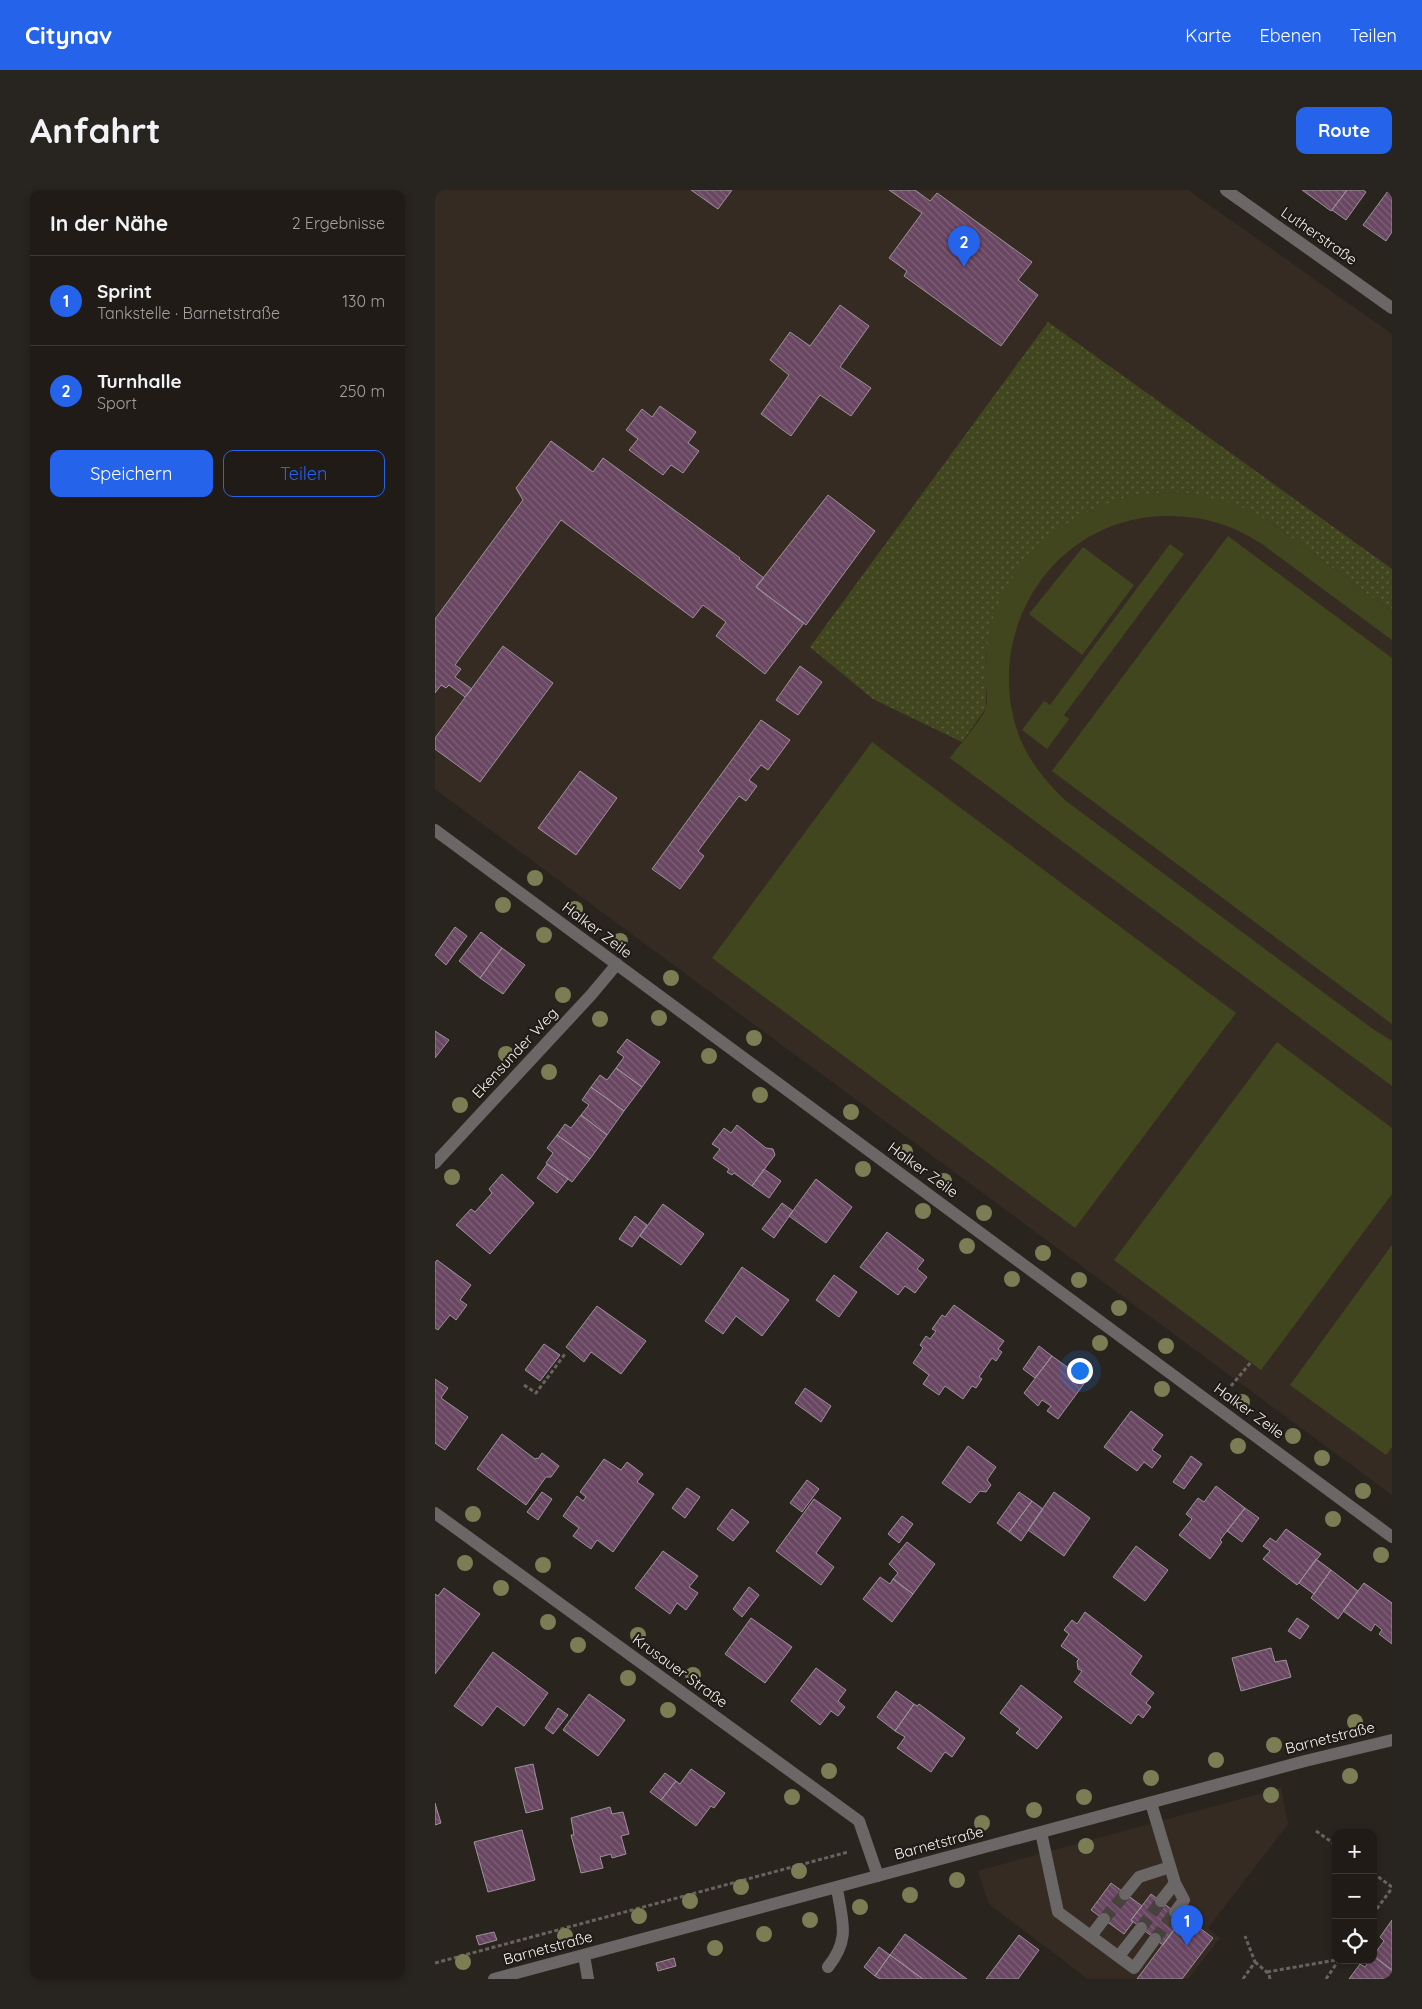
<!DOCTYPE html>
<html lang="de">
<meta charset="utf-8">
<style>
body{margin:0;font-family:Quicksand,sans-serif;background:#282420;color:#f1f3f6}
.controls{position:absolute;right:15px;bottom:15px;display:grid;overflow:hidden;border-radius:10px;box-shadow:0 2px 8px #0003}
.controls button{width:45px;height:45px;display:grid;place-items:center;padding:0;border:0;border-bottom:1px solid #3d3936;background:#201b17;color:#f1f3f6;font:25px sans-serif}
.you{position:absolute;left:644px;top:1180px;width:18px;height:18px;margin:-12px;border:4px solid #fff;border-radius:50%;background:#1a73e8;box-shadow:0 0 0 8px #1a73e833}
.badge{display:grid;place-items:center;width:32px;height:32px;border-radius:50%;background:#2563eb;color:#fff;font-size:16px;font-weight:700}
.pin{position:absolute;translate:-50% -41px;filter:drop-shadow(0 1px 2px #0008)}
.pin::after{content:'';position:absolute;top:26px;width:18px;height:15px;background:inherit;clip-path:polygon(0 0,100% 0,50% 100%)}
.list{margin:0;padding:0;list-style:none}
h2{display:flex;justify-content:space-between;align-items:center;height:65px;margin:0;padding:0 20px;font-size:21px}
h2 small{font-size:16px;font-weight:400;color:#a2a1a1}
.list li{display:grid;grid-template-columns:32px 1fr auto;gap:15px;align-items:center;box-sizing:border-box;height:90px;padding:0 20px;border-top:1px solid #3d3936}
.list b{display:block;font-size:19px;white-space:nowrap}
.list p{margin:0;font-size:16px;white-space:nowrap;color:#a2a1a1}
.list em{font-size:16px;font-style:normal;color:#a2a1a1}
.actions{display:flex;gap:10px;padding:15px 20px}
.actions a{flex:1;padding:11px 0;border:1px solid #2563eb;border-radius:10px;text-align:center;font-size:18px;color:#2563eb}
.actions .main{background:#2563eb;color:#fff}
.icon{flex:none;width:28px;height:28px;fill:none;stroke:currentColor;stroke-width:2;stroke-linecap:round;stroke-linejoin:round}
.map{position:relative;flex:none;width:957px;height:1789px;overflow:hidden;border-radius:10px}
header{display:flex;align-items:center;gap:30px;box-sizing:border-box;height:70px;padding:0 25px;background:#2563eb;color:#fff}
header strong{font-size:24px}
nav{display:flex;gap:28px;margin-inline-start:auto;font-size:18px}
.intro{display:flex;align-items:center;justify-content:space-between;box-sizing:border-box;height:120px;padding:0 30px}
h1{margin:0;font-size:35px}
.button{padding:12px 22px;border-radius:10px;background:#2563eb;color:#fff;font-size:18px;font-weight:700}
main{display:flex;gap:30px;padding:0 30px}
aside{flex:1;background:#201b17;border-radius:10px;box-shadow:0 2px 8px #0003}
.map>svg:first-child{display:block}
.built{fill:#362b23}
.grass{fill:url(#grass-dots)}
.green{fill:#42461e}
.building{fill:url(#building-back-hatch);stroke:#9b9399}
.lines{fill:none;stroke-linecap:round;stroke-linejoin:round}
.minor-tunnel{stroke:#48423e;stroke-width:12;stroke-dasharray:12 6;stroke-linecap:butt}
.path{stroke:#69635f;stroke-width:3;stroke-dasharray:4 2.5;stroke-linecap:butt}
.minor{stroke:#6b6767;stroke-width:12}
.tree{fill:#7b7d54}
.labels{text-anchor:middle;stroke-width:4.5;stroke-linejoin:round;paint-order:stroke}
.street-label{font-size:15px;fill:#f3efec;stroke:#201b16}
</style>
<header>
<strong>Citynav</strong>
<nav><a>Karte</a><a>Ebenen</a><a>Teilen</a></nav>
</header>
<div class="intro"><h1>Anfahrt</h1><a class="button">Route</a></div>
<main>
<aside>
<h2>In der Nähe<small>2 Ergebnisse</small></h2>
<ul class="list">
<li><span class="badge">1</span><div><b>Sprint</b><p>Tankstelle · Barnetstraße</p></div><em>130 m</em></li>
<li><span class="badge">2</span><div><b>Turnhalle</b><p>Sport</p></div><em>250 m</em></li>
</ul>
<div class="actions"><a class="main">Speichern</a><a>Teilen</a></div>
</aside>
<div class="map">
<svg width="957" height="1789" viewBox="0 0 957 1789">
<defs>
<pattern id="grass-dots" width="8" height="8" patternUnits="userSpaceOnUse" patternTransform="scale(1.25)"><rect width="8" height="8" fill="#42461e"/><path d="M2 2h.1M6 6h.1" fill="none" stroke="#5e613f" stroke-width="1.8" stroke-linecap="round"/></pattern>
<pattern id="building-back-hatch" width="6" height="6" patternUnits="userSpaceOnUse" patternTransform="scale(1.25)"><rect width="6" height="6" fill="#694661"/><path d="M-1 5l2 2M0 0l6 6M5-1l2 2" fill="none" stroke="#7f6178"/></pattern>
</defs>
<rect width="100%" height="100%" fill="#2a241f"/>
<path class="built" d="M0 0H753L957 144V1305L0 599Z
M846 1598 853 1634 773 1738 785 1748 753 1789H653L554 1714 543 1681Z"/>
<path class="grass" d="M613 132 957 379V422L833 330 757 304 735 302 693 307 656 320 603 357 581 383 559 425 551 466V518L527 552 438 509 375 457Z"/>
<path class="green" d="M735 302 757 304 797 313 833 330 957 422V450L827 354C797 334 765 325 730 326 620 328 549 438 582 540 591 568 610 591 631 611L935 837 957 851V896L515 568C522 558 548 528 551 518 553 511 551 500 551 492 551 474 551 457 555 439 571 374 629 322 693 307 707 303 721 303 735 302Z
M793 346 957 468V834L617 581Z
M735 354 749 364 629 525 634 529 612 559 587 540 609 511 615 515Z
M648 357 699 395 647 465 594 424Z
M437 552 801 823 640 1038 277 768Z
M842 852 957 938V1004L826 1180 679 1070Z
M957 1055V1257L951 1265 855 1195Z"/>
<path class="building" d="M256 0H297L283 19Z
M454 0H480L495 11 502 3 597 72 583 90 603 105 566 156 469 86 472 81 454 68 487 23Z
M867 0H912L896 21Z
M912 0H928L931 2 911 30 897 20Z
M953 1 957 4V42L951 51 928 35Z
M405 115 434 136 405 177 436 198 416 226 385 205 356 246 326 224 354 185 335 170 355 142 375 156Z
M225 216 261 242 253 253 264 261 248 283 236 275 228 285 194 260 203 249 191 240 207 219 217 227Z
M116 251 158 282 168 268 305 368 304 369 329 388 321 397 369 433 330 484 281 446 291 432 268 415 258 428 126 330 20 475 26 479 20 487 37 499 30 507 14 495 11 498 6 495 0 503V429L88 310 81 298Z
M393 305 440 341 371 435 321 397Z
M68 456 118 493 45 592 0 559V548Z
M365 476 387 492 363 525 341 510Z
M326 530 355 550 333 580 326 575 314 590 322 596 311 611 304 606 263 661 269 666 245 699 217 679Z
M145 581 182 608 141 665 103 638Z
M20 737 32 746 11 775 0 765Z
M46 742 67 758 45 788 24 771Z
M67 758 90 775 68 804 45 788Z
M0 841 14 850 0 868Z
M192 849 225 872 207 897 181 878 189 867 182 862Z
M181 878 207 897 189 921 156 897 165 885 172 890Z
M156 897 189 921 172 945 146 925 154 915 147 910Z
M146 925 172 945 155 969 122 945 130 934 136 938Z
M302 935 331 958 338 959 340 965 317 996 299 983 297 985 292 982 294 979 278 968 285 959 277 954 289 938 296 943Z
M122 945 155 969 137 992 111 973 118 963 112 958Z
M112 974 133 989 122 1003 102 988Z
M329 979 346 991 334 1008 317 996Z
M67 984 99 1013 55 1064 21 1035 36 1019 40 1022 57 1003 54 999Z
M381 989 417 1017 391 1053 354 1026Z
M347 1013 358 1021 339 1048 327 1039Z
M228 1014 269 1044 246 1075 205 1046Z
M200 1026 212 1035 197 1057 184 1049Z
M452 1042 489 1070 482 1079 492 1087 480 1103 470 1096 463 1105 425 1077Z
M2 1070 36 1095 25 1110 32 1115 21 1130 15 1125 3 1140 0 1138V1073Z
M307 1077 354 1110 327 1146 301 1126 288 1144 270 1131Z
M399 1085 422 1102 404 1127 381 1110Z
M519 1115 569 1151 563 1159 567 1162 561 1171 557 1168 544 1187 547 1189 541 1198 537 1196 528 1209 510 1196 504 1205 488 1194 494 1185 478 1173 488 1158 485 1155 491 1146 495 1149 501 1141 497 1139 507 1125 510 1127Z
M162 1116 211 1151 186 1184 156 1162 149 1172 131 1157Z
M109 1154 125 1165 105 1191 90 1180Z
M604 1156 617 1166 600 1188 588 1179Z
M617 1166 635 1179 637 1176H642L649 1182 648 1189 651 1191 623 1229 612 1221 616 1216 607 1210 603 1216 589 1203Z
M0 1189 13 1198 6 1208 33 1227 10 1260 0 1253Z
M370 1198 396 1216 386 1232 360 1213Z
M696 1221 728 1245 717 1260 726 1266 717 1278 709 1272 702 1281 669 1257Z
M67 1244 100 1269 102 1268 103 1269 107 1263 124 1276 116 1287H111L91 1315 42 1279Z
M533 1256 561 1277 552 1290 556 1295 551 1302 545 1301 535 1313 507 1293Z
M756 1266 767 1274 749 1299 738 1292Z
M169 1269 186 1280 192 1272 208 1284 202 1292 219 1304 178 1362 162 1350 156 1359 138 1346 144 1338 128 1326 142 1306 148 1311 151 1307 145 1302Z
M372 1290 384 1299 367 1322 355 1313Z
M781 1296 810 1318 785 1350 787 1352 775 1369 744 1345 757 1329 751 1324 763 1308 769 1312Z
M252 1298 265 1307 250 1328 237 1318Z
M107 1302 117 1309 103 1330 92 1322Z
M584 1302 597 1311 574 1342 562 1333Z
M619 1302 655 1328 629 1366 593 1340Z
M379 1309 406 1328 381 1363 399 1377 386 1395 341 1361Z
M597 1311 608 1319 586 1351 574 1342Z
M810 1318 824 1328 807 1352 792 1341Z
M297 1319 314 1332 298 1351 282 1339Z
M467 1326 478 1334 464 1353 453 1344Z
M851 1339 886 1364 862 1395 828 1369 835 1361 828 1356 835 1348 841 1352Z
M472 1352 500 1374 478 1404 458 1389 463 1383 454 1374Z
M701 1356 733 1380 710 1411 678 1387Z
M228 1361 263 1386 254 1397 263 1403 251 1420 242 1413 235 1424 200 1398Z
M881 1369 896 1380 879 1404 864 1393Z
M896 1380 923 1401 903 1429 876 1408Z
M445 1387 455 1394 458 1389 478 1404 457 1432 428 1409Z
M929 1393 957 1413V1454L944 1444 947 1440 940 1434 936 1441 908 1421Z
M314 1397 324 1405 307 1427 298 1419Z
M9 1398 45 1424 0 1484V1404L3 1406Z
M650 1422 707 1466 695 1484 719 1503 711 1513 716 1517 708 1528 703 1524 696 1534 639 1492 647 1481 643 1479 642 1471 644 1469 626 1456 634 1444 629 1440 637 1430 642 1434Z
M316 1428 357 1457 330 1493 290 1464Z
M862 1428 874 1436 865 1449 853 1441Z
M836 1458 840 1472 851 1470 856 1487 806 1501 797 1468Z
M58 1462 113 1503 89 1536 62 1516 47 1536 19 1516Z
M381 1478 411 1500 403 1511 410 1517 403 1526 396 1521 385 1535 356 1511Z
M586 1495 627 1527 602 1559 581 1543 585 1539 565 1523Z
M461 1501 479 1514 460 1541 442 1527Z
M154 1504 190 1530 163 1566 128 1540Z
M479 1514 482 1516 484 1514 530 1548 517 1567 510 1562 496 1582 462 1558 470 1547 460 1541Z
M123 1518 133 1525 118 1544 110 1538Z
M98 1574 108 1619 91 1623 80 1578Z
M256 1579 290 1603 279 1618 276 1616 261 1636 226 1610 241 1591 245 1594Z
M230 1583 241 1591 226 1610 215 1602Z
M0 1613 6 1633 0 1635Z
M175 1617 177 1624 188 1622 194 1644 186 1646 191 1664 177 1668 176 1664 165 1667 168 1678 146 1683 136 1645H139L136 1628Z
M87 1640 100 1690 53 1702 39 1652Z
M676 1693 707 1716 696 1730 698 1732 689 1744 656 1720Z
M716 1704 748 1728 728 1755 696 1730Z
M749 1726 778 1748 747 1789H702Z
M957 1730V1780L938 1766 949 1751 945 1747Z
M59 1742 62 1750 44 1755 41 1746Z
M470 1744 532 1789H488L455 1765Z
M584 1745 604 1760 583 1789H551Z
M444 1757 455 1765 440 1786 429 1777Z
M455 1765 488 1789H445L440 1786Z
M938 1766 957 1780V1789H914L925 1774 930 1777 935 1770H938Z
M239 1768 241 1776 223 1781 221 1773Z"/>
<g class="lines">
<path class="minor-tunnel" d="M669 1729 690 1704
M706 1738 726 1711
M720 1749 740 1722"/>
<path class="path" d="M89 1195 101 1203 130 1164
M796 1196 816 1172
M881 1641 901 1655
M938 1683 957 1697
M938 1724 957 1698
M820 1772 834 1784 835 1789
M0 1773 413 1662
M832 1782 901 1770
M808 1789 820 1772 810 1746
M891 1789 904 1770"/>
<path class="minor" d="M791 0 957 118
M0 640 957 1347
M0 973 156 805 182 774
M0 1323 424 1631 443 1686
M716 1613 740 1693
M606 1642 623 1722 699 1778 720 1749
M690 1704 704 1687 735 1677
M726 1711 740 1693 749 1710 740 1722
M656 1746 669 1729
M149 1765 153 1789
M684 1766 706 1738
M393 1777C416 1748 407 1732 402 1698
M59 1789 870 1571 957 1550"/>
</g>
<g class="tree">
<circle cx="100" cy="688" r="8"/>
<circle cx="68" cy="715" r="8"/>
<circle cx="140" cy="719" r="8"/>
<circle cx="109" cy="745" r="8"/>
<circle cx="185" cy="751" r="8"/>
<circle cx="236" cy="788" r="8"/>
<circle cx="128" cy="805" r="8"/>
<circle cx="224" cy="828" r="8"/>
<circle cx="165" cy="829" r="8"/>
<circle cx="319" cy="848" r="8"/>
<circle cx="71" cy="864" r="8"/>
<circle cx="274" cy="866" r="8"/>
<circle cx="114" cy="882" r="8"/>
<circle cx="325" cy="905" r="8"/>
<circle cx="25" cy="915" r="8"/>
<circle cx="416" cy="922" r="8"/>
<circle cx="470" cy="962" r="8"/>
<circle cx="428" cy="979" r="8"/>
<circle cx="17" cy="987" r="8"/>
<circle cx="509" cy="991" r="8"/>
<circle cx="488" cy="1021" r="8"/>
<circle cx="549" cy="1023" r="8"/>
<circle cx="532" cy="1056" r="8"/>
<circle cx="608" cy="1063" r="8"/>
<circle cx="577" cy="1089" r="8"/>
<circle cx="644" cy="1090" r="8"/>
<circle cx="684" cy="1118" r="8"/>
<circle cx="665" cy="1153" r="8"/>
<circle cx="731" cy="1156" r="8"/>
<circle cx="727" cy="1199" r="8"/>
<circle cx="807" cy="1212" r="8"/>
<circle cx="858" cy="1246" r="8"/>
<circle cx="803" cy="1256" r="8"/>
<circle cx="887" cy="1268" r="8"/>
<circle cx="928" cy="1301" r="8"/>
<circle cx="38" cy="1324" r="8"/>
<circle cx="898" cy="1329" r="8"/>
<circle cx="946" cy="1365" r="8"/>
<circle cx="30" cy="1373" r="8"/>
<circle cx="108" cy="1375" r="8"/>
<circle cx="66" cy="1398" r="8"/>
<circle cx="113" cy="1432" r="8"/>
<circle cx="203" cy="1445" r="8"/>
<circle cx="143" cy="1455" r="8"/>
<circle cx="258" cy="1485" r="8"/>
<circle cx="193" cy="1488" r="8"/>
<circle cx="233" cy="1520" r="8"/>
<circle cx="920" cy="1532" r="8"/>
<circle cx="839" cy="1555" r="8"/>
<circle cx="781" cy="1570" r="8"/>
<circle cx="394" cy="1581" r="8"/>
<circle cx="915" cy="1586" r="8"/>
<circle cx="716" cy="1588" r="8"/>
<circle cx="836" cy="1605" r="8"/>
<circle cx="357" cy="1607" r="8"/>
<circle cx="649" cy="1607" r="8"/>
<circle cx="599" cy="1620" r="8"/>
<circle cx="547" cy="1633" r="8"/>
<circle cx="651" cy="1656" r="8"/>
<circle cx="364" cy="1681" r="8"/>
<circle cx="522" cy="1690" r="8"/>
<circle cx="306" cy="1697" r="8"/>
<circle cx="475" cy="1705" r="8"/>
<circle cx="255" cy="1711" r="8"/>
<circle cx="425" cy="1717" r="8"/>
<circle cx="204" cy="1726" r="8"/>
<circle cx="375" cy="1730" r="8"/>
<circle cx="329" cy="1744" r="8"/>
<circle cx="130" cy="1746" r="8"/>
<circle cx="280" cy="1758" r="8"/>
<circle cx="28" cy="1772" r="8"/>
</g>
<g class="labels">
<g class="street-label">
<text transform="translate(884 46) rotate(35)" y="5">Lutherstraße</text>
<text transform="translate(162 740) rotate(37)" y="5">Halker Zeile</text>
<text transform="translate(80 863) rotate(-47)" y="5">Ekensunder Weg</text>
<text transform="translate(488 980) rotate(36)" y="5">Halker Zeile</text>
<text transform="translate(814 1221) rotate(36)" y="5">Halker Zeile</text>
<text transform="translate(245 1481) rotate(36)" y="5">Krusauer Straße</text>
<text transform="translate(895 1548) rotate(-14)" y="5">Barnetstraße</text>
<text transform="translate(504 1653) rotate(-15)" y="5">Barnetstraße</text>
<text transform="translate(113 1758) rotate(-15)" y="5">Barnetstraße</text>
</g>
</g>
</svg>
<div class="controls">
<button>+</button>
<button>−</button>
<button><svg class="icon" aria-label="locate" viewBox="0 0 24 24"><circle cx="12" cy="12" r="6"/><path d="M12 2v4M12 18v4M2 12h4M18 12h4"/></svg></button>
</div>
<div class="you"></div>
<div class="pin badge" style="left:752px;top:1756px">1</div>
<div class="pin badge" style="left:529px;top:77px">2</div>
</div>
</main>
